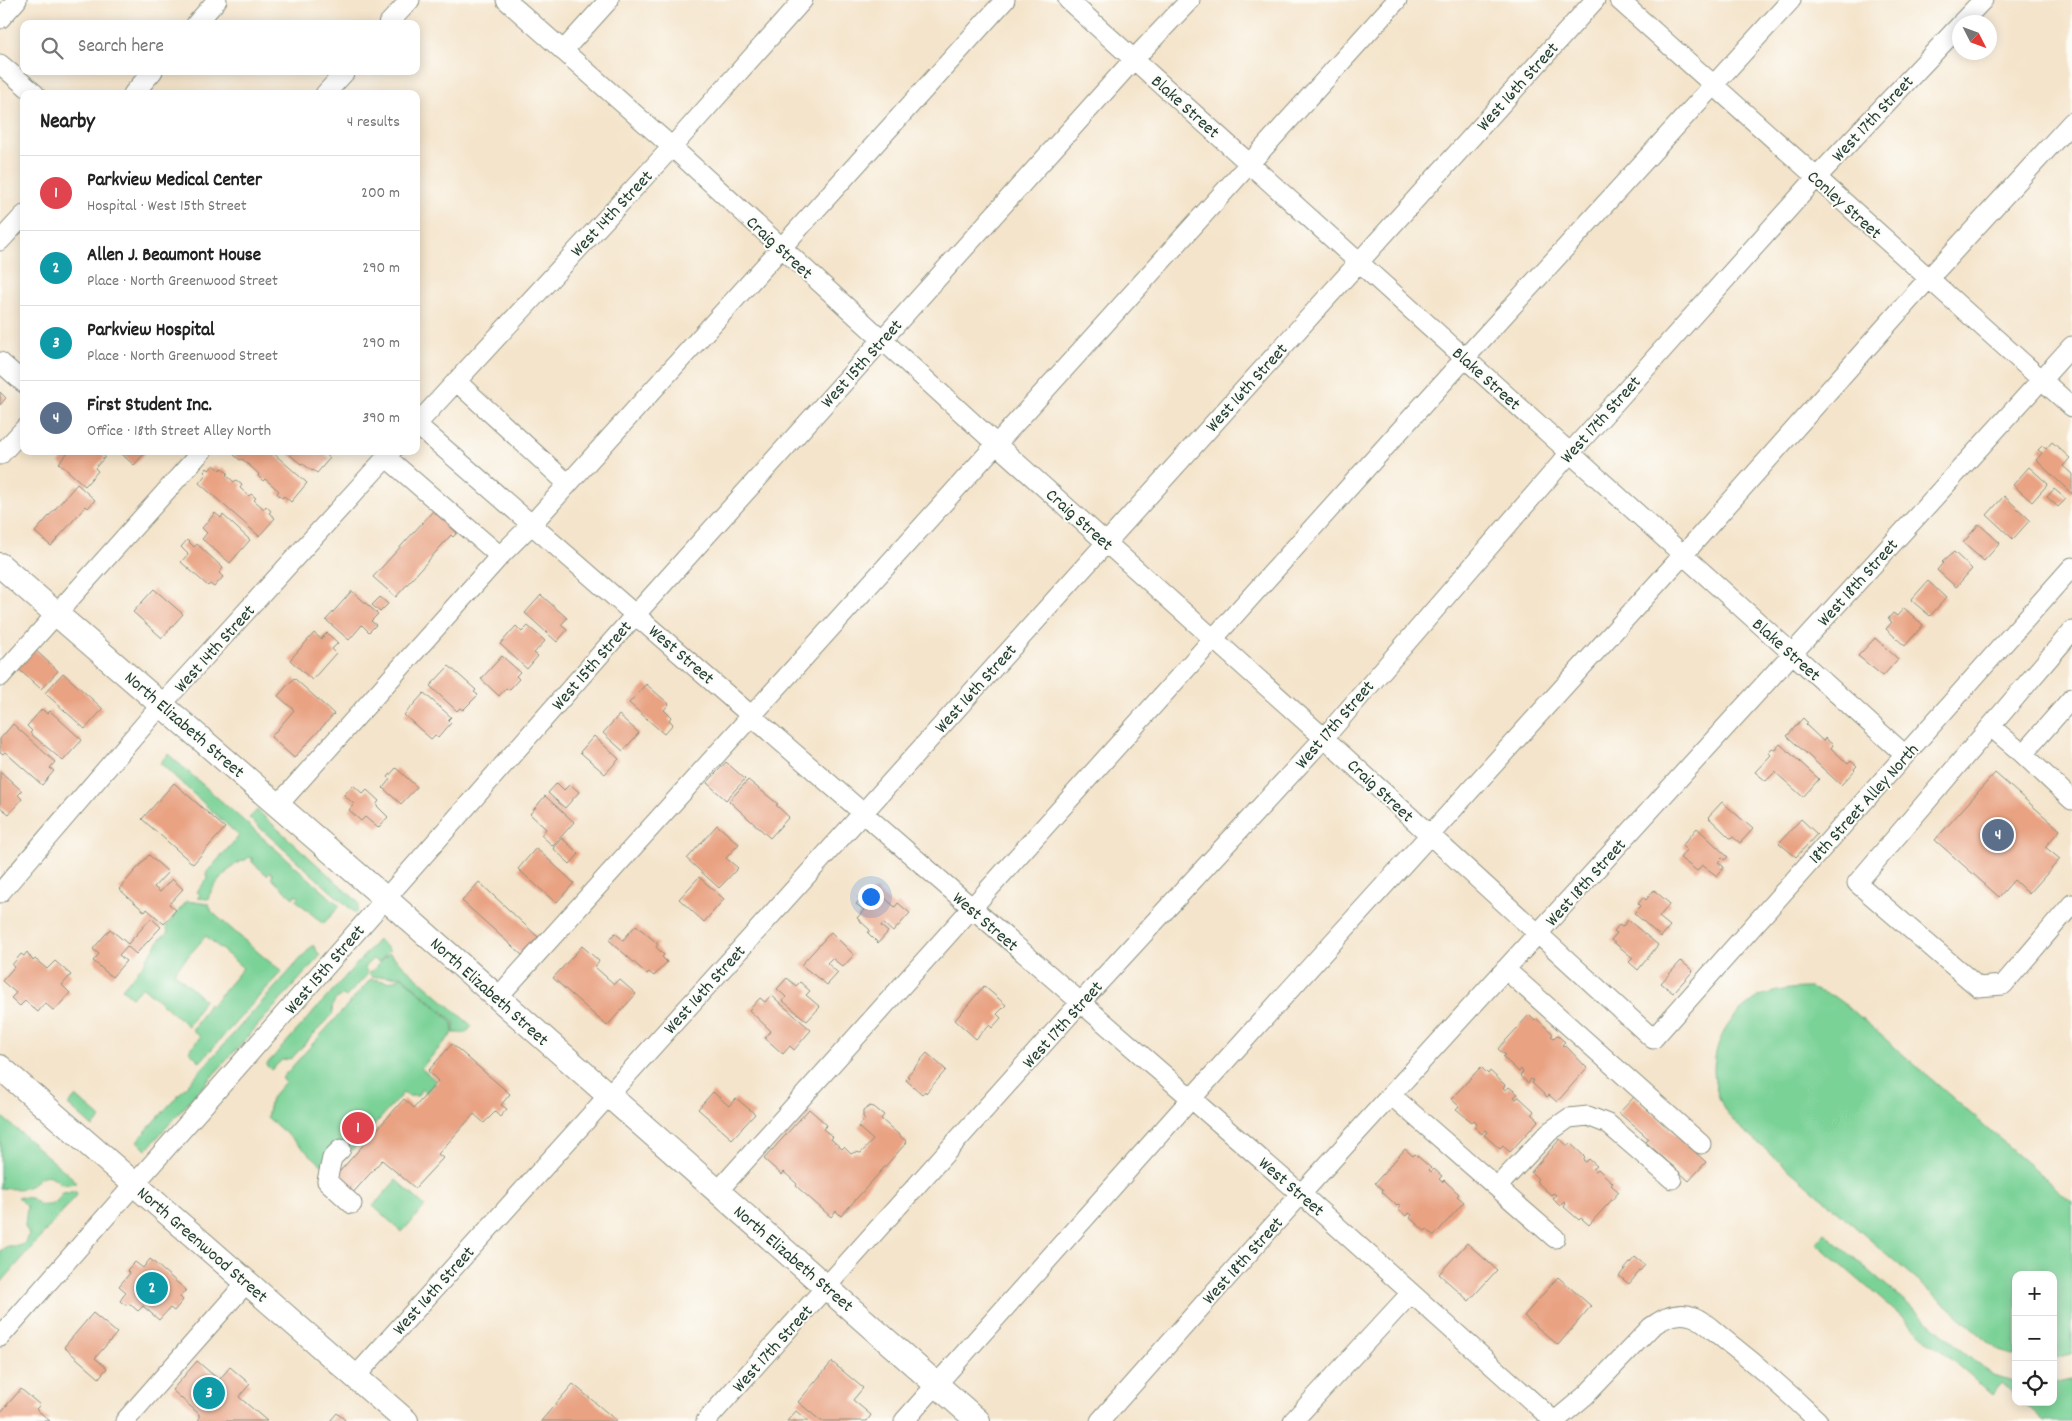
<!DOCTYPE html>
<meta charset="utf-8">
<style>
body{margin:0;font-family:Dekko,sans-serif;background:#f6f6f6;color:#222}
.controls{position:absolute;right:15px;bottom:15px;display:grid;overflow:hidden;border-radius:10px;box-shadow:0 2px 12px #0003}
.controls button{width:45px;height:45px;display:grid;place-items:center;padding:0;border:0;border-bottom:1px solid #e0e0e0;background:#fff;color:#222;font:25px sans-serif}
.compass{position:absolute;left:1952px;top:15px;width:45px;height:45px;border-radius:50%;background:#fff;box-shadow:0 2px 12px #0003;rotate:132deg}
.you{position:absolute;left:870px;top:896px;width:18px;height:18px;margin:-12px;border:4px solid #fff;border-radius:50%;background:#1a73e8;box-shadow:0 0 0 8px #1a73e833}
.badge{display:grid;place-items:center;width:32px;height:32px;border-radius:50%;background:#2563eb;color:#fff;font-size:16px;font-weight:700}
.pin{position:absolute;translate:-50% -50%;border:2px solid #fff;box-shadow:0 1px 5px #0006}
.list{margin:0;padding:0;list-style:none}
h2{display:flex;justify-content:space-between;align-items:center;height:65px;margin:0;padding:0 20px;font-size:21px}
h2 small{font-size:16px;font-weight:400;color:#767676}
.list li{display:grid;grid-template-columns:32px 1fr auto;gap:15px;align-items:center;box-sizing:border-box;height:75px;padding:0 20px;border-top:1px solid #e0e0e0}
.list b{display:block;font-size:19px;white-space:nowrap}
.list p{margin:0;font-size:16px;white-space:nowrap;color:#767676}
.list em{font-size:16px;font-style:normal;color:#767676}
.icon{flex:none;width:28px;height:28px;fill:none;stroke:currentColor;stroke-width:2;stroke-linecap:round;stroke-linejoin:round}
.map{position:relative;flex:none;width:2072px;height:1421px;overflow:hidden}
.search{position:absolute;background:#fff;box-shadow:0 2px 12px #0003;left:20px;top:20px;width:400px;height:55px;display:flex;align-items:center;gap:12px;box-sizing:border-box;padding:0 18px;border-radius:10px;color:#767676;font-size:19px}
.panel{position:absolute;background:#fff;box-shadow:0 2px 12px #0003;left:20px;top:90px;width:400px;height:365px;border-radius:10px}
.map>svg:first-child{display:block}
.green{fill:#7ad297;stroke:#4c8866}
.building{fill:#e9a383}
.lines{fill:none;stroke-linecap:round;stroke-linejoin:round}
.minor-casing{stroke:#8a9080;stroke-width:21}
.major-casing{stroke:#8a9080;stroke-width:26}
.minor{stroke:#fff;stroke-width:19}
.major{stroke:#fff;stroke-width:24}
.labels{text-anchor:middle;stroke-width:4;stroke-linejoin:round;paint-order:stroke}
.street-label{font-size:18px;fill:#1f3d34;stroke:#fdfcf7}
</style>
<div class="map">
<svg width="2072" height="1421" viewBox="0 0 2072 1421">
<rect width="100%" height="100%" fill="#fdfcf7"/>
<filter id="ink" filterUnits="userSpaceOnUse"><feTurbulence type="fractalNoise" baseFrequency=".02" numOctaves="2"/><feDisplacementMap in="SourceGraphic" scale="10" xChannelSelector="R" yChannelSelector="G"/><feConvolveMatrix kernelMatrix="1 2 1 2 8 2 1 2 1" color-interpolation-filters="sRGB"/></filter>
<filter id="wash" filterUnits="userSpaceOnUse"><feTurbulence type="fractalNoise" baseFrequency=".0096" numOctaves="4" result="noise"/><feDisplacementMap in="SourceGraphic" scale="20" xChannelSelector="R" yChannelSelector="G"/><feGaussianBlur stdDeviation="1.12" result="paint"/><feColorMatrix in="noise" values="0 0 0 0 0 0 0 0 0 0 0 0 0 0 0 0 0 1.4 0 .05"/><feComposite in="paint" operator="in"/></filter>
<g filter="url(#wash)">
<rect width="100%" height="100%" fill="#f4e4cb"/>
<path class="green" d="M168 754 340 906 323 924 296 900 299 897 296 895 293 898 271 878 273 875 270 872 267 875 252 862V858L249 857C246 861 240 861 236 864 226 872 211 887 208 899L197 898 200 895 197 892 207 879 206 873 239 836 160 763Z
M257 810 356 900 359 903 357 913 354 912 249 818Z
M187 901 209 904 212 912 266 959 282 971 200 1062 189 1051 200 1037 192 1030 209 1004 211 1006 243 968 206 936 174 972 204 1000 188 1026 143 987 132 997 122 989 141 967 161 938 168 932 166 926Z
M378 940 389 949V951L379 962 373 959 366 965 365 968 368 974 346 997 343 995C336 997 330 1005 333 1013L292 1058 282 1060 271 1070 266 1065Z
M313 945 320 956 146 1150 137 1141Z
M389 953 472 1026 466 1033H454V1022L402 976 372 977 369 974Z
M402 977 452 1022 453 1033 421 1068 436 1081 426 1093 422 1089 417 1096H408L403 1093 337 1167 322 1165 267 1117 271 1098 285 1082 282 1078 371 979 389 982Z
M1809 988 1833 996 1851 1009 2072 1202V1353L2053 1359V1275H2016V1356L1999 1351 1758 1143C1748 1133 1732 1123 1725 1110 1704 1074 1714 1029 1748 1005 1752 1002 1756 998 1760 996 1777 990 1792 988 1809 988Z
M76 1096 101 1118 93 1127 68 1105Z
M0 1115 76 1181V1183L61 1184C41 1164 39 1185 24 1188 17 1190 7 1188 0 1188Z
M396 1180 425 1206 402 1232 373 1206Z
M76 1191 77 1195 0 1284V1251L7 1246H18L24 1244 29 1234 25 1226 27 1207 17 1197 31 1198 40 1205C50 1205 58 1204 62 1193Z
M1825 1233 1983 1368 1994 1375 2016 1382V1396L2002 1383 1992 1395 1816 1243Z
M2072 1379V1421H2044L2023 1402H2053V1383Z"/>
<g id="blocks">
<path class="building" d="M0 392 6 398 0 405Z
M2052 442 2070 458 2063 466 2072 474V494L2036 460 2042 453 2038 450 2042 446 2046 449Z
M69 451H99L105 457 95 468 98 471 85 486 59 463Z
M118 451H147L134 465Z
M234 451H271L307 483 291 502 284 496 282 498 277 493 279 491 265 479 263 481 258 476 259 474 242 459 240 460 234 455 236 453Z
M293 451H327L326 455 330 458 317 473 313 470 312 471 302 463 301 464 290 455Z
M214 465 220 470 222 468 228 473 226 475 234 482 236 480 242 485 240 488 249 496 251 494 256 498 254 500 264 509 266 506 271 511 269 513 275 518 259 536 199 483 206 474 204 472 207 468 209 470Z
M2029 467 2048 484 2032 502 2013 485Z
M77 484 95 500 88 508 86 506 51 546 35 532Z
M2054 489 2066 499 2058 507 2047 497Z
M2004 496 2030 520 2013 539 1987 515Z
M433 511 457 533 453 537 451 535 396 597 373 577Z
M215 513 221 518 223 515 250 540 230 563 202 539 207 533 202 528Z
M1979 524 2000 543 1984 561 1963 543Z
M187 540 194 547 197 544 223 568 219 573 223 577 214 587 210 584 208 586 181 562 188 554 181 547Z
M1954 552 1972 569 1956 587 1937 570 1943 563 1942 562Z
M1928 581 1946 598 1930 616 1911 600Z
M154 589 183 614 162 638 133 612Z
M352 591 378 614 371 621 376 625 369 632 362 625 349 640 326 620Z
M541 595 567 618 561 625 567 630 557 642 525 613Z
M380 597 388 604 380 612 372 605Z
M1904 608 1923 625 1905 646 1886 629 1892 622 1888 619 1893 613 1897 616Z
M516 626 522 632 528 626 545 641 534 653 538 656 527 669 500 644Z
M314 633 321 639 327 633 338 643 332 649 336 653 312 680 290 660Z
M1875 638 1898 659 1883 676 1858 656Z
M32 647 58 671 41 689 15 666Z
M502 656 520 672 516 676 519 679 509 690 506 688 499 696 481 679Z
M449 666 476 690 474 692 478 695 463 710 460 708 457 711 430 686Z
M63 673 103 709 85 729 45 693Z
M294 678 334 714 294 758 271 737 294 710 278 696Z
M646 684 669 704 664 710 671 717 669 720 673 724 664 734 629 703Z
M424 693 451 717 448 720 451 723 438 738 435 735 431 739 404 715Z
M42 709 47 714 50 711 82 740 63 761 30 733 32 731 27 726Z
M619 715 639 733 623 751 603 733Z
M1803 718 1808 723 1806 725 1823 741 1825 738 1833 745 1831 748 1848 764 1851 761 1857 766 1854 769 1855 770 1841 785 1787 736Z
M13 724 55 762 50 768 54 771 42 785 5 752 3 754 0 752V739Z
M594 736 619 759 605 774 580 752Z
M1780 744 1819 779 1803 797 1775 772 1766 781 1755 772 1771 755 1769 753 1772 748 1775 750Z
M726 762 745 779 726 800 707 783Z
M396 768 417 787 401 804 383 788 390 779 388 777Z
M0 771 22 791 18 795 22 799 9 814 0 807Z
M1995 773 2060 830 2045 847 2060 859 2029 894 2014 880 1999 897 1935 840Z
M748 780 778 804 776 805 789 817 770 838 729 801Z
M174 783 225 828 193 864 142 819Z
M557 783 564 790 570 784 579 792 565 808 548 793Z
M353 785 363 794 367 790 379 801 376 805 388 817 378 828 365 817 361 821 349 810 354 804 344 795Z
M545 796 574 822 553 846 541 835 546 829 530 814Z
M1722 802 1753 829 1740 843 1733 837 1730 838 1708 817Z
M1801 819 1817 834 1796 857 1779 843Z
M717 825 739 844 726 858 738 868 719 888 687 859Z
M1697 828 1728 857 1724 860 1722 858 1718 862 1724 867 1717 876 1702 865 1697 871 1680 858 1686 850 1682 846Z
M562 838 579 854 570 864 553 848Z
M536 848 574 883 556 903 518 869Z
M149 855 168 872 154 887 160 892 172 879 183 889 169 904 176 910 164 924 147 909 145 912 119 889Z
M699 877 724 899 704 922 679 899Z
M479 882 538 937 522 955 462 901Z
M876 890 895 907 898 903 910 913 893 932 883 923 881 926 888 932 878 943 868 933 870 930 857 918 864 910 856 904 866 893Z
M1654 890 1670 904 1659 917 1670 926 1661 937 1634 913 1641 906 1638 903 1643 897 1646 900Z
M151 918 161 927 136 954 127 946 119 955 126 961 112 977 93 961 99 954 93 949 110 929 128 944Z
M1628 920 1658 945 1638 970 1629 962 1633 958 1611 940 1617 933 1614 931 1619 925 1622 927Z
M636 925 658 944 656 947 664 955 662 957 667 962 654 976 649 972 647 974 609 940 615 933 623 940Z
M831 932 854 955 843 967 832 958 827 963 838 973 827 985 801 965Z
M582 946 599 961 595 967 614 984 619 979 636 994 607 1026 553 978Z
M27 952 33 961 35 959 47 969 55 961 71 975 62 985 70 993 54 1011 45 1003 38 1012 25 1001 20 1006 11 998 16 993 2 981 14 967 12 965 21 954 24 956Z
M1681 961 1693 971 1673 993 1661 983Z
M787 978 796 986 800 982 810 991 806 995 820 1007 807 1021 783 1001 786 997 777 989Z
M984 986 1006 1005 997 1014 1001 1018 992 1028 989 1025 976 1039 955 1020Z
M771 995 811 1030 794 1050 790 1046 783 1054 765 1038 771 1031 749 1010 760 998 765 1002Z
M1529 1015 1535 1021 1537 1019 1553 1034 1551 1036 1554 1038 1557 1035 1565 1042 1562 1045 1564 1047 1566 1046 1587 1068 1557 1102 1549 1095 1547 1097 1532 1083 1534 1081 1531 1079 1528 1083 1520 1076 1523 1072 1521 1069 1519 1072 1503 1057 1505 1055 1498 1049Z
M452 1044 510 1094 501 1105 507 1109 500 1117 495 1112 484 1123 474 1114 438 1154 443 1158 415 1188 382 1160 351 1195 333 1179 404 1099 414 1108 438 1081 428 1071Z
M927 1053 946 1070 926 1093 925 1091 922 1094 906 1080 909 1077 907 1076Z
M1481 1067 1488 1074 1490 1071 1505 1085 1503 1088 1506 1090 1509 1087 1518 1094 1514 1097 1516 1099 1519 1097 1534 1111 1532 1114 1539 1120 1510 1152 1503 1146 1500 1149 1484 1135 1487 1132 1485 1130 1482 1134 1474 1127 1477 1123 1474 1120 1472 1122 1456 1109 1459 1106 1451 1099Z
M713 1092 729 1106 736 1098 755 1114 732 1139 698 1109Z
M1634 1097 1706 1162 1689 1181 1646 1142 1649 1139 1619 1113Z
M870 1106 874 1107 884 1115 881 1119 907 1142 841 1216 836 1211 831 1217 796 1186 797 1184 784 1172 782 1175 764 1159 809 1109 827 1125 823 1129 833 1137 831 1139 842 1149 844 1147 851 1154 855 1152 861 1153 873 1140 858 1127 865 1119 863 1117V1111Z
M1560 1139 1568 1146 1570 1143 1585 1157 1583 1160 1586 1162 1589 1159 1597 1166 1593 1169 1596 1171 1598 1169 1613 1183 1611 1185 1619 1192 1589 1225 1581 1218 1579 1220 1564 1207 1566 1204 1564 1202 1560 1206 1553 1199 1556 1195 1553 1193 1551 1195 1536 1181 1538 1179 1531 1172Z
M1405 1149 1413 1156 1415 1154 1431 1168 1429 1170 1431 1172 1434 1169 1442 1176 1439 1179 1442 1182 1444 1180 1459 1194 1457 1196 1464 1202 1434 1236 1427 1229 1425 1231 1410 1218 1412 1215 1409 1213 1406 1216 1398 1209 1401 1206 1399 1204 1397 1206 1382 1192 1383 1190 1375 1183Z
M1467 1243 1497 1270 1469 1301 1439 1274Z
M1635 1257 1645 1265 1629 1284 1619 1276Z
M150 1259 186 1290 180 1297 183 1300 174 1311 170 1308 159 1320 143 1306 138 1311 130 1304 125 1305 120 1301 126 1292 119 1286 130 1273 127 1270 135 1262 143 1268Z
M1558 1277 1591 1306 1558 1345 1524 1316Z
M93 1313 117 1333 95 1358 107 1368 99 1378 64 1347Z
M197 1361 219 1380 230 1367 250 1384 239 1397 267 1421H199V1414L172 1390Z
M832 1362 863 1388 853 1400 871 1415 867 1421H821L798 1402Z
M573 1384 617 1421H541Z
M21 1389 40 1405 36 1409 50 1421H0V1413Z
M796 1411 808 1421H787Z
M337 1413 346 1421H330Z"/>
</g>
</g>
<g filter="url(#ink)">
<use href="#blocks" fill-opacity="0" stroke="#8a9080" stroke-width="1"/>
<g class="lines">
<g class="minor-casing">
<path id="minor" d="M506 0 672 147 996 444 1324 738 1653 1039 2072 567
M1068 0 1905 755
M1619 0 2072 407
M0 19 17 0
M1962 22 1983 0
M196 24 217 0
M388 24 410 0
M563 51 609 0
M0 64 35 94
M133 94 153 71
M325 94 346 71
M0 241 24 215
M0 362 24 383
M456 381 568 484
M416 424 1301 1194 1554 1421
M416 425 672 147 803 0
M0 455 24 429
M386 457 500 556 532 524 1005 0
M2072 631 1857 883 1978 987 2003 985 2072 904
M0 677 202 451
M1991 727 2023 754 2072 800
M2023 754 2072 698
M278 805 500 556
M0 893 162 704 392 451
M1505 969 1701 1144
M497 998 1397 0
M1391 1095 1555 1238
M341 1149 332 1158 327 1181 352 1204
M1497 1187 1549 1132 1569 1118 1588 1116 1608 1124 1672 1179
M718 1191 1465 358 1791 0
M0 1337 636 614 1134 59 1190 0
M355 1377 1595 0
M125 1421 247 1282
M706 1421 1080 1003 1324 738 1570 453 1816 178 1960 25
M904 1421 1191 1099 1683 555 1911 298 2072 122
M1100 1421 1301 1194 2072 346
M1293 1421 1411 1293
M1555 1421 1586 1395 1651 1327C1663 1318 1678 1310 1694 1317 1705 1321 1715 1332 1725 1340 1757 1365 1788 1392 1818 1421"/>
</g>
<g class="major-casing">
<path id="major" d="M0 565 386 899 978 1421
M0 1067 406 1421"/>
</g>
<use href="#minor" class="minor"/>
<use href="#major" class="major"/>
</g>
</g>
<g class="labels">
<g class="street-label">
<text transform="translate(1517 86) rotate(-48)" y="6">West 16th Street</text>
<text transform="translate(1186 106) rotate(42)" y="6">Blake Street</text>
<text transform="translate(1872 118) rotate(-47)" y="6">West 17th Street</text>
<text transform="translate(1845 204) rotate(42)" y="6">Conley Street</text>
<text transform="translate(611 213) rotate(-47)" y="6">West 14th Street</text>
<text transform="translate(780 247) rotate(43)" y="6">Craig Street</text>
<text transform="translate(861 363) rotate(-48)" y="6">West 15th Street</text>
<text transform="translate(1487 378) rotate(42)" y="6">Blake Street</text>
<text transform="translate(1246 387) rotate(-48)" y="6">West 16th Street</text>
<text transform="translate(1600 419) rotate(-48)" y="6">West 17th Street</text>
<text transform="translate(1080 519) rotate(42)" y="6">Craig Street</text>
<text transform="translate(1857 582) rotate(-48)" y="6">West 18th Street</text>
<text transform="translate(214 648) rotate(-48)" y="6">West 14th Street</text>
<text transform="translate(1787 649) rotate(42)" y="6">Blake Street</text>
<text transform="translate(682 654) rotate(41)" y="6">West Street</text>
<text transform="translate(591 665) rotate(-49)" y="6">West 15th Street</text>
<text transform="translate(975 688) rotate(-48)" y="6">West 16th Street</text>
<text transform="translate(185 724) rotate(41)" y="6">North Elizabeth Street</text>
<text transform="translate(1334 724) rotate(-49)" y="6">West 17th Street</text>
<text transform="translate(1381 790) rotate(43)" y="6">Craig Street</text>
<text transform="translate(1863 803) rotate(-48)" y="6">18th Street Alley North</text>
<text transform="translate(1585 882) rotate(-48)" y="6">West 18th Street</text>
<text transform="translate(986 921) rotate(41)" y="6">West Street</text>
<text transform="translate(324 969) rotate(-49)" y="6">West 15th Street</text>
<text transform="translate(704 989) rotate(-48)" y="6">West 16th Street</text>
<text transform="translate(490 991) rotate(42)" y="6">North Elizabeth Street</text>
<text transform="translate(1062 1024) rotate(-48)" y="6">West 17th Street</text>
<text transform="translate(1292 1186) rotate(41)" y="6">West Street</text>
<text transform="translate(203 1244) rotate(41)" y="6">North Greenwood Street</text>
<text transform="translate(794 1258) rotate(41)" y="6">North Elizabeth Street</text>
<text transform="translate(1242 1260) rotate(-48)" y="6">West 18th Street</text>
<text transform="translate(433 1290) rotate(-48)" y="6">West 16th Street</text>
<text transform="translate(772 1348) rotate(-48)" y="6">West 17th Street</text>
</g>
</g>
</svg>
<div class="controls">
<button>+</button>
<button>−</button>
<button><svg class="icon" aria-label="locate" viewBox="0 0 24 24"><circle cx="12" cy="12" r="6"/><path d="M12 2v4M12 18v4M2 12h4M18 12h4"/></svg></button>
</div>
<svg class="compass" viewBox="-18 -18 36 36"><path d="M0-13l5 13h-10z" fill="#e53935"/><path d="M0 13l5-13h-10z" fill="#767676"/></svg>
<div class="you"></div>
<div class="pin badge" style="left:358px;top:1128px;background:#e0444e">1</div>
<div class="pin badge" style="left:152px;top:1288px;background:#0f9aa8">2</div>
<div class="pin badge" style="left:209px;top:1393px;background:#0f9aa8">3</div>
<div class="pin badge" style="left:1998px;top:835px;background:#5c6f8a">4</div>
<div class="search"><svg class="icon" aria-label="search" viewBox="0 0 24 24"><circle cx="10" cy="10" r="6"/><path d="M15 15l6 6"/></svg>Search here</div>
<section class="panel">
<h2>Nearby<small>4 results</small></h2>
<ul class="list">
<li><span class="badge" style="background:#e0444e">1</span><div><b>Parkview Medical Center</b><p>Hospital · West 15th Street</p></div><em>200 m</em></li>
<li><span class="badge" style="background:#0f9aa8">2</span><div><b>Allen J. Beaumont House</b><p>Place · North Greenwood Street</p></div><em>290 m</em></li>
<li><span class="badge" style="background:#0f9aa8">3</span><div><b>Parkview Hospital</b><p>Place · North Greenwood Street</p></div><em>290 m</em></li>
<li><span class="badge" style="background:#5c6f8a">4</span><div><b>First Student Inc.</b><p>Office · 18th Street Alley North</p></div><em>390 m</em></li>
</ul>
</section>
</div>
